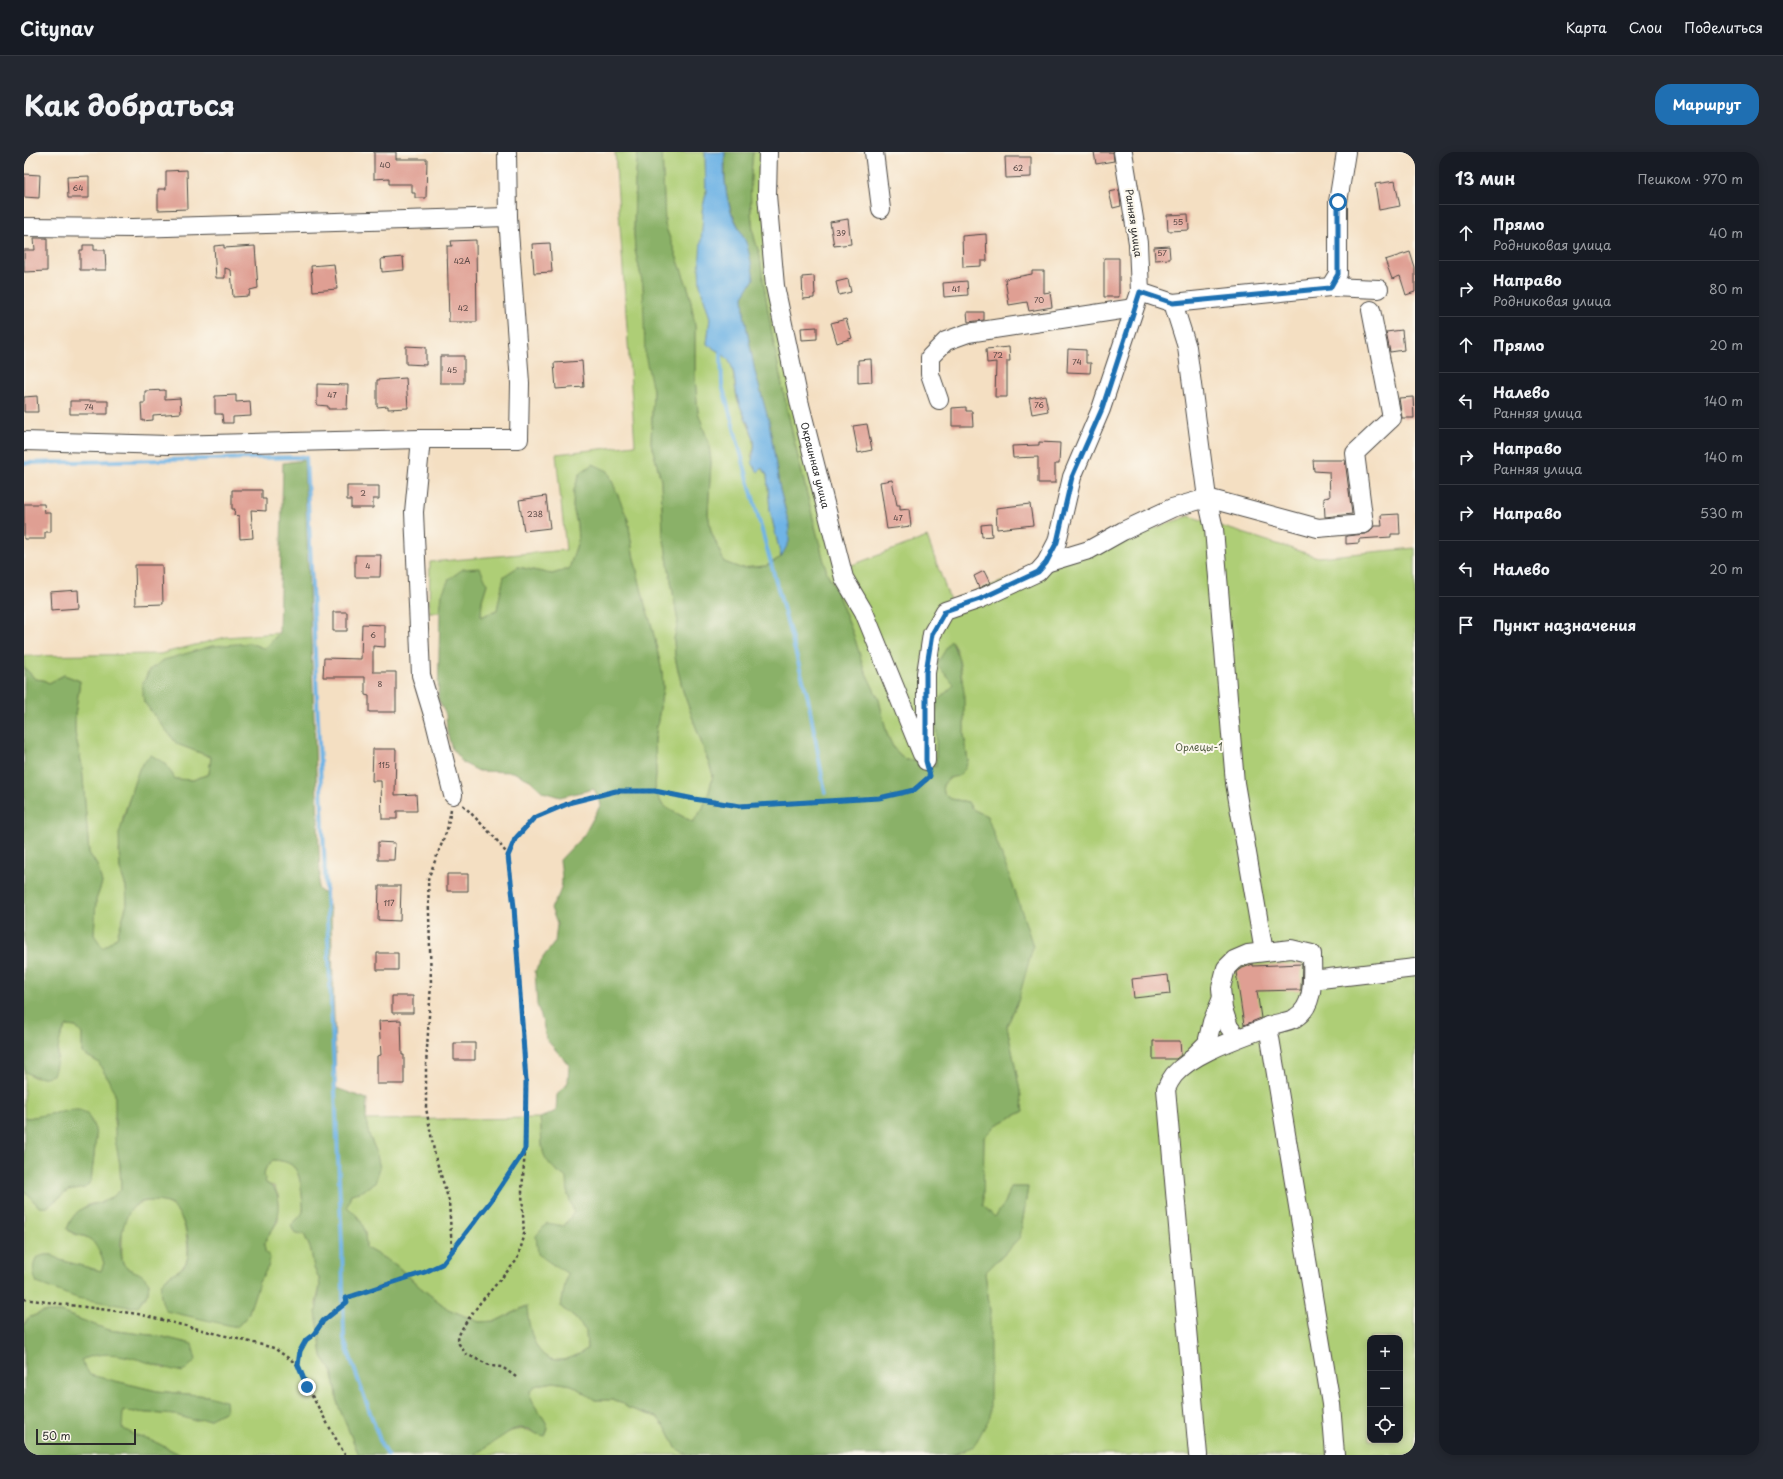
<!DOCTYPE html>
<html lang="ru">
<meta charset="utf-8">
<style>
body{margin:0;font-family:"Playpen Sans",sans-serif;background:#242831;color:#f1f3f6}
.controls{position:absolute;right:12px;bottom:12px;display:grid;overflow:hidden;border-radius:8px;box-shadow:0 2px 10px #0003}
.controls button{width:36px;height:36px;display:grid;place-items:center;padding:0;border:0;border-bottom:1px solid #363941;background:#171b24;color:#f1f3f6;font:20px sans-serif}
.scale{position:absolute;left:12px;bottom:10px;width:100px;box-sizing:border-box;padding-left:4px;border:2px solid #2b2b2b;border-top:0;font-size:11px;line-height:14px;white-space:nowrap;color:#2b2b2b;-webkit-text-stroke:3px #fbf7ec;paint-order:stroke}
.stop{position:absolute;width:12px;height:12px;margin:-9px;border:3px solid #1f6fb2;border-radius:50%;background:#fff}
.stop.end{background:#1f6fb2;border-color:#fff;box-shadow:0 1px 4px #0008}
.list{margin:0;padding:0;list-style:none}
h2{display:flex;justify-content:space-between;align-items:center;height:52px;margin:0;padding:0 16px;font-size:17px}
h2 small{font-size:13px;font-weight:400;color:#9ea1a6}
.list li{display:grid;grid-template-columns:26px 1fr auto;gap:12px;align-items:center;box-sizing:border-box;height:56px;padding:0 16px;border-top:1px solid #363941}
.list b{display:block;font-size:15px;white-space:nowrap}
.list p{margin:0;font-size:13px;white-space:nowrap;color:#9ea1a6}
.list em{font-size:13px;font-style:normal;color:#9ea1a6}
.icon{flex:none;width:22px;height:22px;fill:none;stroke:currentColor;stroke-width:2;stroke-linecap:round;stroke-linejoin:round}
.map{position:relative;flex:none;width:1391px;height:1303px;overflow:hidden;border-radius:16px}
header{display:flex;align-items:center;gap:24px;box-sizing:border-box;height:56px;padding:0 20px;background:#171b24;border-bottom:1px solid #363941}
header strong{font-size:19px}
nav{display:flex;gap:22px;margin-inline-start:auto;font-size:14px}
.intro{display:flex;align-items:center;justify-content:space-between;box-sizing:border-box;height:96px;padding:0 24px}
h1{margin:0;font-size:28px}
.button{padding:10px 18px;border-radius:16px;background:#1f6fb2;color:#fff;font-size:14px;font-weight:700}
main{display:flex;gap:24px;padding:0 24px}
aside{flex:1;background:#171b24;border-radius:16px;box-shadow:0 2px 10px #0003}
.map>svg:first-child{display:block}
.green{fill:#aece76;stroke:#6c7c50;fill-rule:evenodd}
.forest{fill:#8ab167;stroke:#5a6e49}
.water{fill:#70b4e5;stroke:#4e7088}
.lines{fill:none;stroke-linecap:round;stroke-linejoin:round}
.stream{stroke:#70b4e5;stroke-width:4}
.building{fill:#df9f93}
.minor-casing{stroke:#494642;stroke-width:20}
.path{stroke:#494642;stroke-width:2.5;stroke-dasharray:3 3;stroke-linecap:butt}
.minor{stroke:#fff;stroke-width:18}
.route{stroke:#1f6fb2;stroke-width:5}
.labels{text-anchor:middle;stroke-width:4;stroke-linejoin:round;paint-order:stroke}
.number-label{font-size:8px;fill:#584845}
.street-label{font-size:10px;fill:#2b2b2b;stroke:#fbf7ec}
.park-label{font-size:10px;fill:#525c42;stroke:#fbf7ec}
</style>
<header>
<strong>Citynav</strong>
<nav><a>Карта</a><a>Слои</a><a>Поделиться</a></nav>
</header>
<div class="intro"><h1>Как добраться</h1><a class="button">Маршрут</a></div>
<main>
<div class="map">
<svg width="1391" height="1303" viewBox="0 0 1391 1303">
<rect width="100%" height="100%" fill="#fbf7ec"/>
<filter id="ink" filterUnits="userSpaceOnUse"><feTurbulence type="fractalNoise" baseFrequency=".025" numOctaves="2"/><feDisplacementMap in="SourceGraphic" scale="8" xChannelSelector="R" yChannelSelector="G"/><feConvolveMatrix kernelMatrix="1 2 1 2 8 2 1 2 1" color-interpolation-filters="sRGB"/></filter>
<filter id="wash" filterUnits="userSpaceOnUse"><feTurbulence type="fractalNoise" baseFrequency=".012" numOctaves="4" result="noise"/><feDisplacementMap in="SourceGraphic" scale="16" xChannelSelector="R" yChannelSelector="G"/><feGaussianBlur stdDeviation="0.9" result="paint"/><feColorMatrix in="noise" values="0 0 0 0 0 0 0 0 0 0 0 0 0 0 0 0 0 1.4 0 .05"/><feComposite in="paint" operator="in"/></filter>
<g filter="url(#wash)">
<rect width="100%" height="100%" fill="#f4dfc2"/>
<path class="green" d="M591 0H614L611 31 610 81 611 98 619 133 626 220 629 238 627 291 637 328 639 382 654 470 650 487 651 505 659 539 689 623 685 640 679 656 669 670 639 654 631 639 632 622 631 587 639 536 638 519 627 471 621 453 609 402 604 368 569 312 556 321 550 338 549 355 553 372 554 389 545 417 528 422 494 415 480 424 473 458 457 465 458 448 463 432 418 442 416 460H405L406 410 542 398 532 302 611 293Z
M638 0H681L682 42 678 59 679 63 676 133 686 166 683 192 704 206 708 214 713 247 730 287V296L727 304 743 323 746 358 757 405 742 414 716 416 700 410 687 379 684 361 687 310 685 293 674 260 671 226V174L665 139 641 73Z
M729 0H739L736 39 812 419 903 385 926 448 1165 364 1294 405 1391 396V1303H928L941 1299 966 1158 961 1121 996 1085 1004 1035H987L981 1051 971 1065 958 1054 960 985 972 973 1000 959 983 874 994 849 963 664 948 657 944 650 927 647 920 642 919 633 944 609C943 600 941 591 940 582 940 558 941 508 927 488L931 533 913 549 912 616 893 608H882L870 597 863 582 855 548 840 517 830 484 811 436 803 421C776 317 750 212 736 105 735 98 731 91 730 84 725 56 726 28 729 0ZM1346 1186H1376V1288H1346Z
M255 481 241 497 226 491 140 508 125 518 118 533 120 550 153 592 187 605 185 622 169 628 151 627 142 612 116 615 99 665 95 700 96 717 102 735 103 752 93 785 79 796 70 783 72 748 78 731 74 715 65 701 58 614 51 581V563L56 529 40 523 25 531 19 528 11 527 0 515V504L136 502 202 485Z
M43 874 52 875 58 882V901L74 910 83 925 91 942 92 960 90 969 96 1013 97 1037C91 1044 85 1050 76 1051 73 1052 70 1051 67 1052 55 1056 47 1066 43 1077 52 1086 58 1081 67 1088 73 1093 77 1103 80 1111L77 1119 36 1108 28 1103H20L120 1147 124 1140 125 1131C121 1128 117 1124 113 1121 108 1117 102 1118 99 1111 97 1104 98 1096 98 1089 98 1079 99 1069 105 1060 115 1045 143 1045 153 1059 159 1067 162 1078 163 1088 166 1111 162 1115 142 1126L213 1175 224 1163 235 1130 244 1115 246 1106 241 1099 240 1091 254 1069 255 1051 254 1043 250 1035 242 1031C238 1020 241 1015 249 1008 273 1009 275 1020 278 1041 278 1047 280 1054 279 1060 277 1064 270 1070 267 1074L280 1082 287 1098 290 1116 295 1126 296 1134 292 1151 298 1204 308 1219 312 1236 314 1253 335 1303H157L129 1289 113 1284 97 1276 99 1259 152 1263 169 1268 186 1267 202 1259 184 1244 133 1239 65 1223 56 1208C61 1206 66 1204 71 1202 90 1197 123 1209 141 1217L168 1192 135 1184 84 1178 37 1160H19L4 1166 0 1174V1038L15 1055H23L44 1039 61 1036 67 1029 72 986 68 969 39 960 4 966 0 965V919L11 926 34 906C34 893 34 884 43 874Z
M516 966C520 998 512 1006 544 1026V1043L550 1060 540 1074 528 1112 544 1121 537 1155 551 1166 562 1179 563 1197C520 1226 506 1194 502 1154L472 1169 455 1170 424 1157 397 1136 372 1113 342 1096 341 1079 322 1055 327 1042 336 1040 352 999 345 983 342 968Z
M530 1230 548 1233 571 1248H589L597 1250 604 1256 633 1265 644 1279 652 1295 663 1303H450C469 1290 489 1268 513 1282L524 1276C520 1262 506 1254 506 1239L513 1233Z"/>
<path class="forest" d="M614 0H638L641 73 665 139 671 174V226L674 260 685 293 687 310 684 361 687 379 700 410 716 416 742 414 757 405 761 356 756 338 745 270 731 220 720 162 719 144 730 127 723 93 708 61 703 44 701 27V0H729C726 28 725 56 730 84 731 91 735 98 736 105 750 212 776 317 803 421L811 436 830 484 840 517 855 548 863 582 870 597 882 608H893L912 615 913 549 930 533 913 512 927 488 934 505 940 540V583L944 609 941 617 934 624 925 626 919 633 920 642 927 647 944 650 948 657 963 664 991 739 1009 794 994 849 983 874 1000 959 972 973 960 985 959 1054 971 1065 981 1051 987 1035H1004L996 1085 961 1121 966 1158V1265L950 1294 928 1303H663L652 1296 644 1279 633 1265 604 1256 597 1250 589 1248H571L548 1233 530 1230 513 1233 506 1239C506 1254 520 1262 524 1276L521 1284 513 1282 505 1277 496 1276 488 1278 450 1303H335L314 1253 312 1236 308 1219 298 1204 292 1160 296 1134 295 1126 290 1116 287 1098 280 1082H271L267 1074C270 1070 277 1064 279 1060 280 1054 278 1047 278 1041 275 1020 273 1009 249 1008 241 1015 238 1020 242 1031 251 1036 253 1040 255 1051 256 1070 249 1076 240 1091L241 1099 246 1106 244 1115 235 1130 224 1163 213 1175 142 1159C138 1152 135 1141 137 1133 141 1122 157 1121 162 1111 169 1096 161 1061 146 1052 139 1049 129 1049 122 1049 99 1050 93 1094 99 1111 103 1120 113 1118 119 1124 121 1125 123 1129 125 1131L124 1140 114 1154 106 1155 53 1146 13 1131C9 1122 8 1116 12 1106L20 1103H28L36 1108 77 1119 80 1111C77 1103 73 1093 67 1088 59 1081 52 1085 43 1077 55 1043 78 1060 97 1037L96 1013 91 987V942L83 925 74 910 58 901V882L52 875 43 874C31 888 36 906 29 923 17 927 11 926 0 919V515L11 527 19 528 25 531 40 523 56 529 51 563V581L58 614 65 701 74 715 78 731 72 748 70 783 79 796 93 785 103 752 102 735 96 717 95 682 110 631 116 615 127 603 142 612 151 627 169 628 185 622 187 605 153 592 120 550 118 533 126 518 140 508 188 494 226 491 241 497 255 481 259 311 280 308 296 724 294 737 303 744 307 763 312 936 343 947 342 969 345 983 352 999 356 1016 351 1031 336 1040 327 1042 323 1055C340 1068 341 1075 342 1096L372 1113 397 1136 424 1157 455 1170 472 1169 503 1154C506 1194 520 1226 563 1197L562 1179 551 1166 537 1155 543 1121 528 1112 514 1102 512 1084 523 1071 540 1074 550 1060 544 1043 543 1026C512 1006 520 998 516 966L532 959 533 943 544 930 545 913 522 887 519 870 513 853 511 819 520 804 531 790 533 772 527 756C540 736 539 731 536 708L560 683 577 652 570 637 536 645 519 640 506 628 489 620 455 619 439 611 428 597 423 580 422 563 414 547 416 460 418 442 425 427 439 417 456 416 463 432 458 448 457 465 473 458 480 424 494 415 528 422 545 417 554 389 553 372 549 355 550 338 556 321 569 312 584 319 604 368 609 402 621 453 627 471 638 519 639 536 631 587 632 622 631 639 639 654 669 670 679 656 685 640 689 623 659 539 651 505 650 487 654 470 639 382 637 328 627 291 629 238 621 203 619 133 611 98 610 81 611 31Z
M47 958H55L63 961 71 977 72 986 67 1029 61 1036 44 1039 23 1055H15L0 1038V965L4 966Z
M19 1160H37L84 1178 135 1184 168 1192 172 1208 159 1220C125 1214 91 1192 57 1208L66 1223 133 1239 184 1244 201 1249 202 1259 186 1267 169 1268 152 1263 99 1259 98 1276 113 1284 129 1289 157 1303H0V1174L4 1166Z"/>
<path class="water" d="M681 0H701C699 20 701 43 708 62 712 72 719 82 723 93 726 104 728 115 730 127L719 144 720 162 731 220 745 270 756 338 765 372V390L757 405 746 358 743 323 738 316 734 320C722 306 733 303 730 288 727 274 718 261 714 248 710 235 712 220 705 209 701 202 689 197 683 192L686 166 676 133 675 116 679 63 678 59 682 42Z"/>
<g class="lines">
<path class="stream" d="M697 198 698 233 784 546 801 640
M0 311 282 305 318 1093 320 1188 358 1294 364 1303"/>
</g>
<g id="blocks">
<path class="building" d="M350 0H372V7H403L402 46H391V41H388V32H365V26L350 27Z
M1070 0H1089L1090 9 1072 12Z
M981 5H1007V25L982 26Z
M163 18 164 57 134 58V37H142V19Z
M0 22 16 23 15 46 0 45Z
M65 24V46H44L43 25Z
M1371 29 1376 54 1355 58 1351 32Z
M1095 38 1097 54 1089 56 1085 40Z
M1164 62 1165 78 1144 79 1143 63Z
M824 67 827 92 810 94 806 70Z
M962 82 963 109H957V114L939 115 938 84Z
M10 86H23V119L0 120V98H11Z
M452 88 453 170H425L423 94H428L427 89Z
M526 91 528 120 510 121 508 92Z
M59 93H70V98H81L82 118H56V98H59Z
M200 93V96L231 94 234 136 226 138 225 144 209 145 207 118 201 116V126H192L190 94Z
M1145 94 1146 107 1131 108 1130 95Z
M1386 100 1391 116V140L1382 143 1376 124 1368 127 1361 108Z
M379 105 380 118 358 120 357 107Z
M1080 106H1095V145H1080Z
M310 112 313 137 289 139 287 114Z
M1008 119H1020V141L1026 140 1028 155 1005 159 1003 150 985 153 981 127 1008 122Z
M790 124 791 142H790V146L779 147 778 125Z
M824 127 827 140 815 143 812 130Z
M943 129 944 143 920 145 919 131Z
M943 160H960V168L944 170Z
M822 167 828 186 813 191 807 171Z
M793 175V187L778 188 777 176Z
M1378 178 1380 198 1366 200 1362 180Z
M382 194 402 195V213L382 212Z
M985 195 986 209H983V245H971L972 210 963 211 962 197Z
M1044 197 1062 198V211H1067L1066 221 1043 220Z
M416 204H440V231H416Z
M847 207 848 230 834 231V208Z
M558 209 560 235 532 237 530 211Z
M382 226 384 256 364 257V254L353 255V228Z
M293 232 324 233 323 257H304V254L293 253Z
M141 238V247L156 246 157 261 129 263V268L118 269 117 251H121V239Z
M212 243V250L226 249 227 264 209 265V271H199L198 262H191V244Z
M1021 243 1024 259 1008 262 1005 246Z
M13 244 14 260H0V245Z
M1389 245 1390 266H1378L1375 246Z
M46 249H84V262H46Z
M942 255V259H948L949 274H928V256Z
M843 272 848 298 834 301 829 274Z
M1015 290 1036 291 1035 312H1031V331H1014V305L989 306 988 294 1015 293Z
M1289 308H1321L1328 362 1301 365 1300 346 1306 345 1305 320 1290 319Z
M868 328 873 353H876V358L885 357 887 374 863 377 856 330Z
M323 334H355V347H349V356H327V348H323Z
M208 338H238V347H242V359L227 358 229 386 216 387 215 364 210 363 211 357H208Z
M522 344 526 376 500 379 495 348Z
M0 352H20L21 361H27V380H21V387H0Z
M1006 352 1009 373 973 377 972 356Z
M1375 362 1376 382H1367V385L1335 387V391L1322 392V384L1341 382 1346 380 1350 374H1358L1357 363Z
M967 372 968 384 958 385 957 373Z
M331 403H357L356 425H331Z
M111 413H138L139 452 112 453Z
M960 419 966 431 955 436 950 424Z
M54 438 55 456 27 458 26 440Z
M309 460H323V479H309Z
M338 472 361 473V495L349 494V520H372V560H345V544L341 543V525H299L300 506 337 507Z
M349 597H372L371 643 392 642 393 659H373V667H358L357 629H348Z
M354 690 371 691 370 708H354Z
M423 722H444V739H423Z
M355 734H377L376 769 354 768Z
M353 801H374V818H353Z
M1229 812V814L1278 812 1277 836V838L1233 839 1237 866 1220 873 1212 820 1216 817Z
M1144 823 1146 842 1110 846 1108 827Z
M368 844H389V861H368Z
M377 868 378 903H380V932H353V904L357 903 355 869Z
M1129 889H1156L1157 903 1152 907H1129Z
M430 891H451V908H430Z"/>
</g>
</g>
<g filter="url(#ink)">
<use href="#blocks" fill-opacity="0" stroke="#494642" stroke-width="1"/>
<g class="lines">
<g class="minor-casing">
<g id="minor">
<path id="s1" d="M744 0 743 43 751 134 776 253 820 426 840 460 898 602"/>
<path d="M850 0 857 57"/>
<path d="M0 75 109 76 484 65"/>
<path d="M1306 135 1355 137"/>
<path d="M1116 140 1149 151 1163 195 1183 346 1190 377 1211 631 1240 800"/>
<path d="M1149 151 1306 135 1314 122V50L1322 0"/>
<path d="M915 248 906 222V205L922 189 944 181 1110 156"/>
<path d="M397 287 390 360 397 523 410 566 429 643"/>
<path d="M0 289 145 293 397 287H495L496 231 484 65 483 0"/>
<path d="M1022 411 1065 398 1099 379 1148 356 1183 346 1294 376 1340 372 1331 301 1368 266 1347 158"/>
<path d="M902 609V521L908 482 921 459 956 447 1014 420 1022 411 1033 390 1048 325 1077 257 1116 140 1114 91 1099 0"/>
<path d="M1288 828 1391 816"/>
<path d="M1244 874 1307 1252 1311 1303"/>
<path d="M1169 905 1183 891 1188 870 1198 846"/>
<path d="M1174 1303 1142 937C1144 932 1147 927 1150 923 1170 900 1216 886 1244 875V874C1253 871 1264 870 1271 866 1292 853 1288 824 1288 802L1267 797 1224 802 1210 808 1202 816 1197 836 1199 857 1205 875 1213 885 1207 889"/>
</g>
</g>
<path class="path" d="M439 653 471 686 484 703
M427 657 423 678 404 727 407 831 402 913V956L411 1004 425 1049 428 1099
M0 1147 114 1162 250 1196 274 1213 283 1235 321 1303
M274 1213 276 1199 282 1188 290 1182 305 1163 323 1150 322 1146 401 1120 418 1112 469 1046 501 998
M492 1225 478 1215 467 1214 442 1202 435 1192 434 1185 440 1173 456 1151 493 1108 500 1085 498 1039 501 998 502 929 490 755 484 704 491 687 510 666 548 649 592 639H631L670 647 716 654 855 646 889 638 906 625"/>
<use href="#minor" class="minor"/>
</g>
</g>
<g class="lines" filter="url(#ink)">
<path class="route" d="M283 1235 274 1213 276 1199 282 1188 290 1182 299 1169 323 1150 322 1146 401 1120 418 1112 469 1046 501 998 502 929 490 755 484 704 491 687 510 666 548 650 592 639H631L670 647 716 654 855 646 890 638 906 624 902 609V520L908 482 921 459 956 447 1014 420 1022 411 1033 390 1048 325 1078 257 1116 140 1149 151 1306 136 1314 122V50"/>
</g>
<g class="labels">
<g class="number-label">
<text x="361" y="16">40</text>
<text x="994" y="19">62</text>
<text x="54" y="39">64</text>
<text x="1154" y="73">55</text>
<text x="817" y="84">39</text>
<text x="1138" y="104">57</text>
<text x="438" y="112">42А</text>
<text x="932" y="140">41</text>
<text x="1015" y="151">70</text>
<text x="439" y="159">42</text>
<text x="974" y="206">72</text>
<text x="1053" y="213">74</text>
<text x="428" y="221">45</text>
<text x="308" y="246">47</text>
<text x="1015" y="256">76</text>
<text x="65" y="258">74</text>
<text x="339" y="344">2</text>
<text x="511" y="365">238</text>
<text x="874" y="369">47</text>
<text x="344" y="417">4</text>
<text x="349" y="486">6</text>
<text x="356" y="535">8</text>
<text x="360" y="616">115</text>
<text x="365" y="754">117</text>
</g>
<g class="street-label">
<text transform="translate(1110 71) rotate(82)" y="4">Ранняя улица</text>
<text dy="4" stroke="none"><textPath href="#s1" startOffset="318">Окраинная улица</textPath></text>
</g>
<g class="park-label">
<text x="1175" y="599">Орлецы-1</text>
</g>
</g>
</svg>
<div class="controls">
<button>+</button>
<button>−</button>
<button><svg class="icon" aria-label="locate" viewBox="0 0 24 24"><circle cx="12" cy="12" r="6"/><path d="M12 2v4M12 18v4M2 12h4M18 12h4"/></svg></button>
</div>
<div class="scale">50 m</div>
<div class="stop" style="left:1314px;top:50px"></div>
<div class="stop end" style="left:283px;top:1235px"></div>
</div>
<aside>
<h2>13 мин<small>Пешком · 970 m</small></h2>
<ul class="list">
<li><svg class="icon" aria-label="ahead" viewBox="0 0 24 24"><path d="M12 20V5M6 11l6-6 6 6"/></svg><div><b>Прямо</b><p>Родниковая улица</p></div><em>40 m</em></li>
<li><svg class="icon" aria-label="right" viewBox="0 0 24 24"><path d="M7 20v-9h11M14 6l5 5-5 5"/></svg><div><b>Направо</b><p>Родниковая улица</p></div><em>80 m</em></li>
<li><svg class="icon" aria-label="ahead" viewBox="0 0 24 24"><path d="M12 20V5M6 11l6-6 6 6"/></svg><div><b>Прямо</b></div><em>20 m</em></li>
<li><svg class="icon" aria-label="left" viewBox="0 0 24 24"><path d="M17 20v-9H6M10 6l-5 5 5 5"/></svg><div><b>Налево</b><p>Ранняя улица</p></div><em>140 m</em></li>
<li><svg class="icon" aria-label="right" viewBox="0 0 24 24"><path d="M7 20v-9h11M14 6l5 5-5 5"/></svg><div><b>Направо</b><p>Ранняя улица</p></div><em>140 m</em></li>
<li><svg class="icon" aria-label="right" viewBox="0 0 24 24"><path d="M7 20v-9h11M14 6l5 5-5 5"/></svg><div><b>Направо</b></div><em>530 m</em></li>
<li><svg class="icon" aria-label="left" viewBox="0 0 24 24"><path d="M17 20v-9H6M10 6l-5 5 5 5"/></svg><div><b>Налево</b></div><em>20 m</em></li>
<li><svg class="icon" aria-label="arrive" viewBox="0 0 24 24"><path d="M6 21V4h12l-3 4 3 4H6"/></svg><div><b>Пункт назначения</b></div></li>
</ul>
</aside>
</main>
